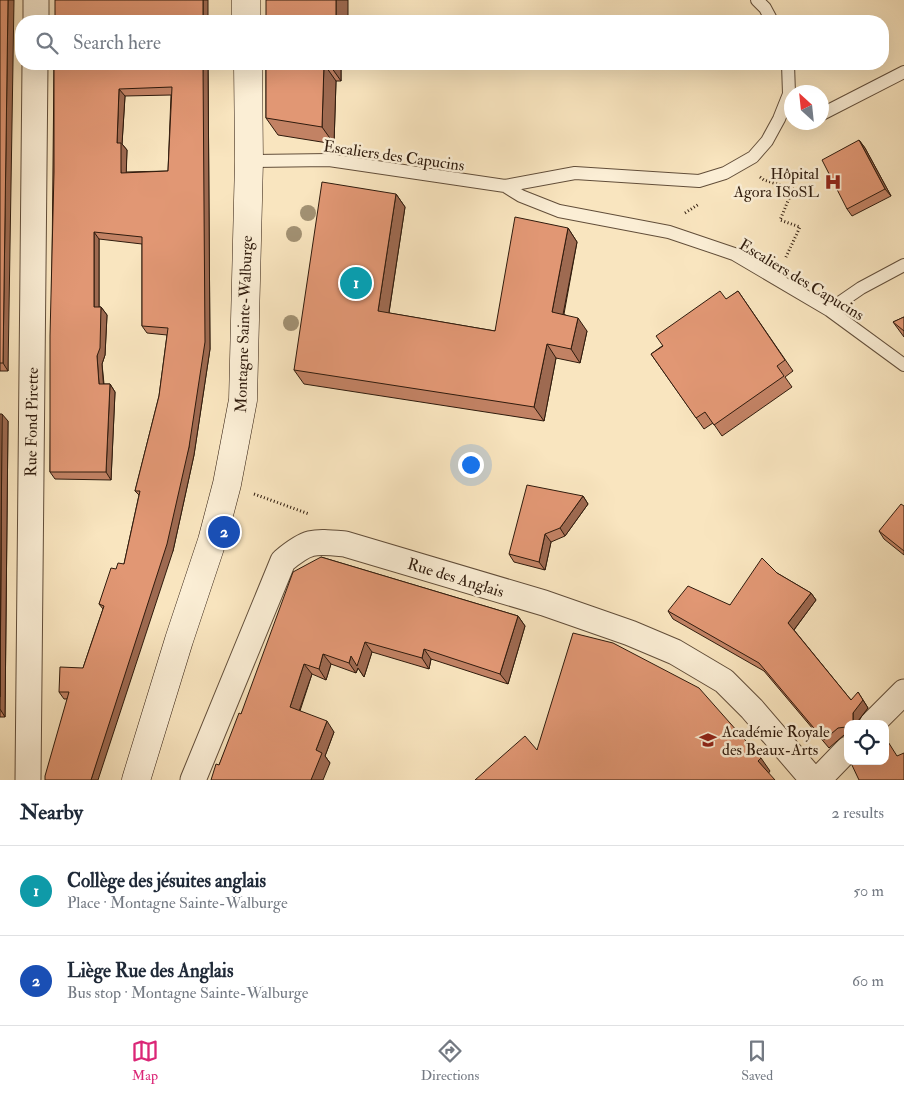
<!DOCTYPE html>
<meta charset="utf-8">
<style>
body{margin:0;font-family:"IM FELL Double Pica",serif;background:#f6f6f7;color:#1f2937}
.controls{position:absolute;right:15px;bottom:15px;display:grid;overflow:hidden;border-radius:10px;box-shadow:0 5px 20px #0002}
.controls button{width:45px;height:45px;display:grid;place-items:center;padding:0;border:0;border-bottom:1px solid #e0e1e3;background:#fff;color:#1f2937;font:25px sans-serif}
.compass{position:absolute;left:784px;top:85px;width:45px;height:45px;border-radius:50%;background:#fff;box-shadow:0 5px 20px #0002;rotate:333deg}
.you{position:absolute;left:470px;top:464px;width:18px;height:18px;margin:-12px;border:4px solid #fff;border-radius:50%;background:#1a73e8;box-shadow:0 0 0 8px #1a73e833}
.badge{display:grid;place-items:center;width:32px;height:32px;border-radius:50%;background:#db2777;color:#fff;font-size:16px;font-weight:700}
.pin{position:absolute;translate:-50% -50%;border:2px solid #fff;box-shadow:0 1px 5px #0006}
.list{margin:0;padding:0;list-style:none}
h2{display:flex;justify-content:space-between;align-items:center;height:65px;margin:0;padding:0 20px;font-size:21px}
h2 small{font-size:16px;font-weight:400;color:#747a83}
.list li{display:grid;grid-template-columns:32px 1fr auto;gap:15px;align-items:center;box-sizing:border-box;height:90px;padding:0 20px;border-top:1px solid #e0e1e3}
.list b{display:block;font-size:19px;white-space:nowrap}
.list p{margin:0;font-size:16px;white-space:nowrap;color:#747a83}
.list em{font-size:16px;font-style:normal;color:#747a83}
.icon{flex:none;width:28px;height:28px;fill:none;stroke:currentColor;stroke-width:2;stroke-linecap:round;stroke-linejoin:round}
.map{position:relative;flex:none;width:904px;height:780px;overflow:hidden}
.search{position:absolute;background:#fff;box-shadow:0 5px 20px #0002;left:15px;right:15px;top:15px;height:55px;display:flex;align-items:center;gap:12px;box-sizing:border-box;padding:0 18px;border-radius:20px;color:#747a83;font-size:19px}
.sheet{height:245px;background:#fff}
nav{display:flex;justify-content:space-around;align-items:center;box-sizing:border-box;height:70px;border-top:1px solid #e0e1e3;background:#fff;font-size:14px;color:#747a83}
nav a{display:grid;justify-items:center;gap:2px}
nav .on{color:#db2777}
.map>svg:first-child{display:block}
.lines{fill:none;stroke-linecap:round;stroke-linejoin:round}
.lane-casing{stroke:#624e3a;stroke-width:14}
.street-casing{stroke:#624e3a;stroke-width:27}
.secondary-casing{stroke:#2f1b0d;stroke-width:29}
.path{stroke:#2f1b0d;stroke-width:3;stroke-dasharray:1 2.5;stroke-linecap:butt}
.lane{stroke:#fbeed5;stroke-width:12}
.street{stroke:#fbeed5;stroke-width:25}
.secondary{stroke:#fbeed5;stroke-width:28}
.tree{fill:#a29173}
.wall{fill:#c28264;stroke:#2f1b0d;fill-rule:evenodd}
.shaded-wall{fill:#9e6a51;stroke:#2f1b0d}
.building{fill:#e19774;stroke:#2f1b0d;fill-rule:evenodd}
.labels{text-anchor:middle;stroke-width:5;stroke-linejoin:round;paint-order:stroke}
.street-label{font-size:16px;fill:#2f1b0d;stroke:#fbeed5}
.poi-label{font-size:16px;fill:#2f1b0d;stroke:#fbeed5;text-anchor:end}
</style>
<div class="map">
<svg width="904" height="780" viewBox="0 0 904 780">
<rect width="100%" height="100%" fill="#f9e5bf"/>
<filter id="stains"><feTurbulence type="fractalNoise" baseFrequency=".004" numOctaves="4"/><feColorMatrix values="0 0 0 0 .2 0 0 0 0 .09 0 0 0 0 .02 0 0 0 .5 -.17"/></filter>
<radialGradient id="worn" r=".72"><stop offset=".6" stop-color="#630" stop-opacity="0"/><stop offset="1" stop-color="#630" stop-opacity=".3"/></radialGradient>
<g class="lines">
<g class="lane-casing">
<path id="lane" d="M757 0 765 8 772 21
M822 114 904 72
M249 161 329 160 505 186 575 173 699 181 725 173 753 157 767 141 779 119 789 94 788 64
M505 186 521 196 559 211 669 232 734 254 829 310 904 365
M829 310 861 288 904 265"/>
</g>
<g class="street-casing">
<path id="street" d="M36 21V0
M872 724 904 692
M28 780 35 64
M193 780 283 561C308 540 313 541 345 544L544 603 630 633 675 652 724 681 752 709 813 780
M818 780 848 749"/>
</g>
<g class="secondary-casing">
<path id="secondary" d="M246 0V21
M136 780 179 640 212 541 227 484 243 400 249 161 248 64"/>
</g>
<path class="path" d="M760 177 764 180 793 189 780 220 800 227 785 259
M685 213 699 204
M254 494 309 514"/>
<use href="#lane" class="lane"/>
<use href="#street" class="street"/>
<use href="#secondary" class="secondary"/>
</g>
<g class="tree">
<circle cx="308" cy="213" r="8"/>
<circle cx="294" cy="234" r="8"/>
<circle cx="291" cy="323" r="8"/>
</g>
<path class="wall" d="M0 0 8 371H0Z
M54 64H208L210 349 194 455 173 551 67 699H64L59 692 83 668 103 609 99 604 116 569 124 564 139 495 135 491 159 396 167 335 147 333 142 326V244L99 239V307H101L107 315 105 355 102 364 104 384H110L115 392 111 480 55 479 50 472ZM171 95 168 171 126 172 127 150 122 144 125 96Z
M266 64H348V66L341 67V81H336L334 144 278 135 266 118Z
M859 140 865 148 891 196 852 216 847 209Z
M396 194 405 207 389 313 495 331 568 228 577 242 564 314 587 331 580 363 556 358 544 421 304 384 294 370Z
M738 291 793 371 785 377 792 387 722 436 713 423 704 429 651 354Z
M904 317V337L893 322Z
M0 414 8 421 5 717H0Z
M583 496 588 504 565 536 551 542 545 570 514 562 509 554Z
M904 506V555L884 539 879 531Z
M321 557 518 616 525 626 508 684 431 659 429 669 372 652 364 677 358 668 356 673 331 664 326 680 312 674 300 711 334 732 325 756 330 763 219 765 241 714Z
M777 573 811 593 816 600 794 630 851 700H863L868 708 858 721 848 724V735H844L829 748 764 671 673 619 668 611 730 605Z"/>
<path class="shaded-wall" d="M8 0H14L8 371 3 363Z
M203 0H208V21H203Z
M336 0H348V21H336Z
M203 64H208L210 349 194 455 173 551 98 780H91L189 447Z
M324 64 336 81 334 144 322 127Z
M329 64H339L341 67V81Z
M119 89 125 96 122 144 127 150 126 180 121 173 117 143Z
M859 140 865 148 891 196 885 189Z
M396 194 405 207 387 325 378 311Z
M568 228 577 242 561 325 552 312Z
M94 232 99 239V315L94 307Z
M101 307 107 315 105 355 102 364 104 392 99 384 97 356Z
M578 318 587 331 580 363 571 349Z
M547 344 556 358 544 421 534 407Z
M110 384 115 392 111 480 106 472Z
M2 414 8 421 5 717 0 709Z
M583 496 588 504 565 536 560 528Z
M545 534 551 542 545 570 539 562Z
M811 593 816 600 793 631 788 623Z
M518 616 525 626 508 684 500 674Z
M365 642 372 652 364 677 358 668 356 673 349 663 351 656Z
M424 649 431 659 429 669 422 658Z
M323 654 331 664 326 680 319 669Z
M304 664 312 674 297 717 290 707Z
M858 692 868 708 858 721V724H855L853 721V713Z
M327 721 334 732 325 756 330 763 323 780H311L316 750Z
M761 758 770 771 768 774 758 761Z"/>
<path class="building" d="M0 0H8L3 363H0Z
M55 0H203V21H55Z
M266 0H336V21H266Z
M54 64H203L205 342 189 447 167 544 91 780H45V776L69 692H59L60 667 83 668 104 606 99 604 111 568 116 569 118 563 124 564 140 491H135L159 396 168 328 142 326V237L94 232V307H101L100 348 97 356 99 384H110L106 472H50V336L54 172ZM172 87 168 171 121 173V143H117L119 89Z
M266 64H328H324L322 127 266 118Z
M859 140 885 189 847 209 822 160Z
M322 182 396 194 378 311 495 331 515 217 568 228 552 312 578 318 571 349 547 344 534 407 294 370Z
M720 291 726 299 738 291 785 360 777 366 784 376 714 425 705 412 696 418 651 354 663 346 656 336Z
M904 317V331L893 322Z
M0 414H2L0 697Z
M527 485 583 496 560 528 545 534 539 562 509 554Z
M901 504 904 506V551L879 531Z
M321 557 518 616 500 674 424 649 422 658 365 642 357 666 351 656 349 663 323 654 319 669 304 664 290 707 327 721 316 750 322 753 311 780H211L216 764 219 765 239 713 241 714 293 572Z
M762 558 777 573 811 593 788 623 851 700 858 692 863 700 853 713V721L855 724H848V729L846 727 838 728 824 740 759 663 668 611 688 586 730 605Z
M573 633 613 643 699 688 761 758 758 761 775 780H475L525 736 537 750Z
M885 737 897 756 904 753V780H859L850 761H885Z"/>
<defs>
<g id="hospital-bare" transform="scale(1.35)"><path d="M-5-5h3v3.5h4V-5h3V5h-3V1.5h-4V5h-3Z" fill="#8f2418" stroke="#fbeed5" stroke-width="2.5" paint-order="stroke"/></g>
<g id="school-bare" transform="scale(1.35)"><path d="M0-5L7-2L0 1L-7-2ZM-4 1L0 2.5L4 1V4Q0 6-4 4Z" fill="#8f2418" stroke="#fbeed5" stroke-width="2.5" paint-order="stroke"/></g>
</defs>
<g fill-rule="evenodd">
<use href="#hospital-bare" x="833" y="182"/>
<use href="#school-bare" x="708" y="740"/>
</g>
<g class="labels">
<g class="street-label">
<text transform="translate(394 155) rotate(8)" y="6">Escaliers des Capucins</text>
<text transform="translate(802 279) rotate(31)" y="6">Escaliers des Capucins</text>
<text transform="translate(243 324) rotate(-88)" y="6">Montagne Sainte-Walburge</text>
<text transform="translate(31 422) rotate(-89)" y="6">Rue Fond Pirette</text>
<text transform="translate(456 577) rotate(17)" y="6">Rue des Anglais</text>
</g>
<g class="poi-label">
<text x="819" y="179">Hôpital<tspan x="819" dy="18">Agora ISoSL</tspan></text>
<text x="722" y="737" text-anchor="start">Académie Royale<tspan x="722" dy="18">des Beaux-Arts</tspan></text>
</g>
</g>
<rect width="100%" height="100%" filter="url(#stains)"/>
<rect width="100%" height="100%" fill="url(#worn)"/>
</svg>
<div class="controls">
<button><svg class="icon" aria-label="locate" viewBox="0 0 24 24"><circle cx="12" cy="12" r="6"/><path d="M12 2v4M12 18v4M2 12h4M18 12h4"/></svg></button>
</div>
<svg class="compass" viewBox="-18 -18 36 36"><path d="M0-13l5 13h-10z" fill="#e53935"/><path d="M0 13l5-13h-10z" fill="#747a83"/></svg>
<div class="you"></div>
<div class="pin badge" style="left:356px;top:283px;background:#0f9aa8">1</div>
<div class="pin badge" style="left:224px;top:532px;background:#1a4fb4">2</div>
<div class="search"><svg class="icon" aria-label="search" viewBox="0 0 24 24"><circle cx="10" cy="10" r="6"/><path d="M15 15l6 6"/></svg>Search here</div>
</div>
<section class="sheet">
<h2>Nearby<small>2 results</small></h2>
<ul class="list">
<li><span class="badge" style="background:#0f9aa8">1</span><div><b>Collège des jésuites anglais</b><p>Place · Montagne Sainte-Walburge</p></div><em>50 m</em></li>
<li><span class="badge" style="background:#1a4fb4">2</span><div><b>Liège Rue des Anglais</b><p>Bus stop · Montagne Sainte-Walburge</p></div><em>60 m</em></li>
</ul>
</section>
<nav>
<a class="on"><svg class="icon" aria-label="map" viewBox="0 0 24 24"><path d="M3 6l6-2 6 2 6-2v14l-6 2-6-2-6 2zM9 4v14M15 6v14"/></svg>Map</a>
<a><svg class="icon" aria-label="directions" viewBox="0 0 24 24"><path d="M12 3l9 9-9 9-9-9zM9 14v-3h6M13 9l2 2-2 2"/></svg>Directions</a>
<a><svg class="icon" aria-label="saved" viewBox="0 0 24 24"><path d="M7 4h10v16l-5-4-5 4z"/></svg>Saved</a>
</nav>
